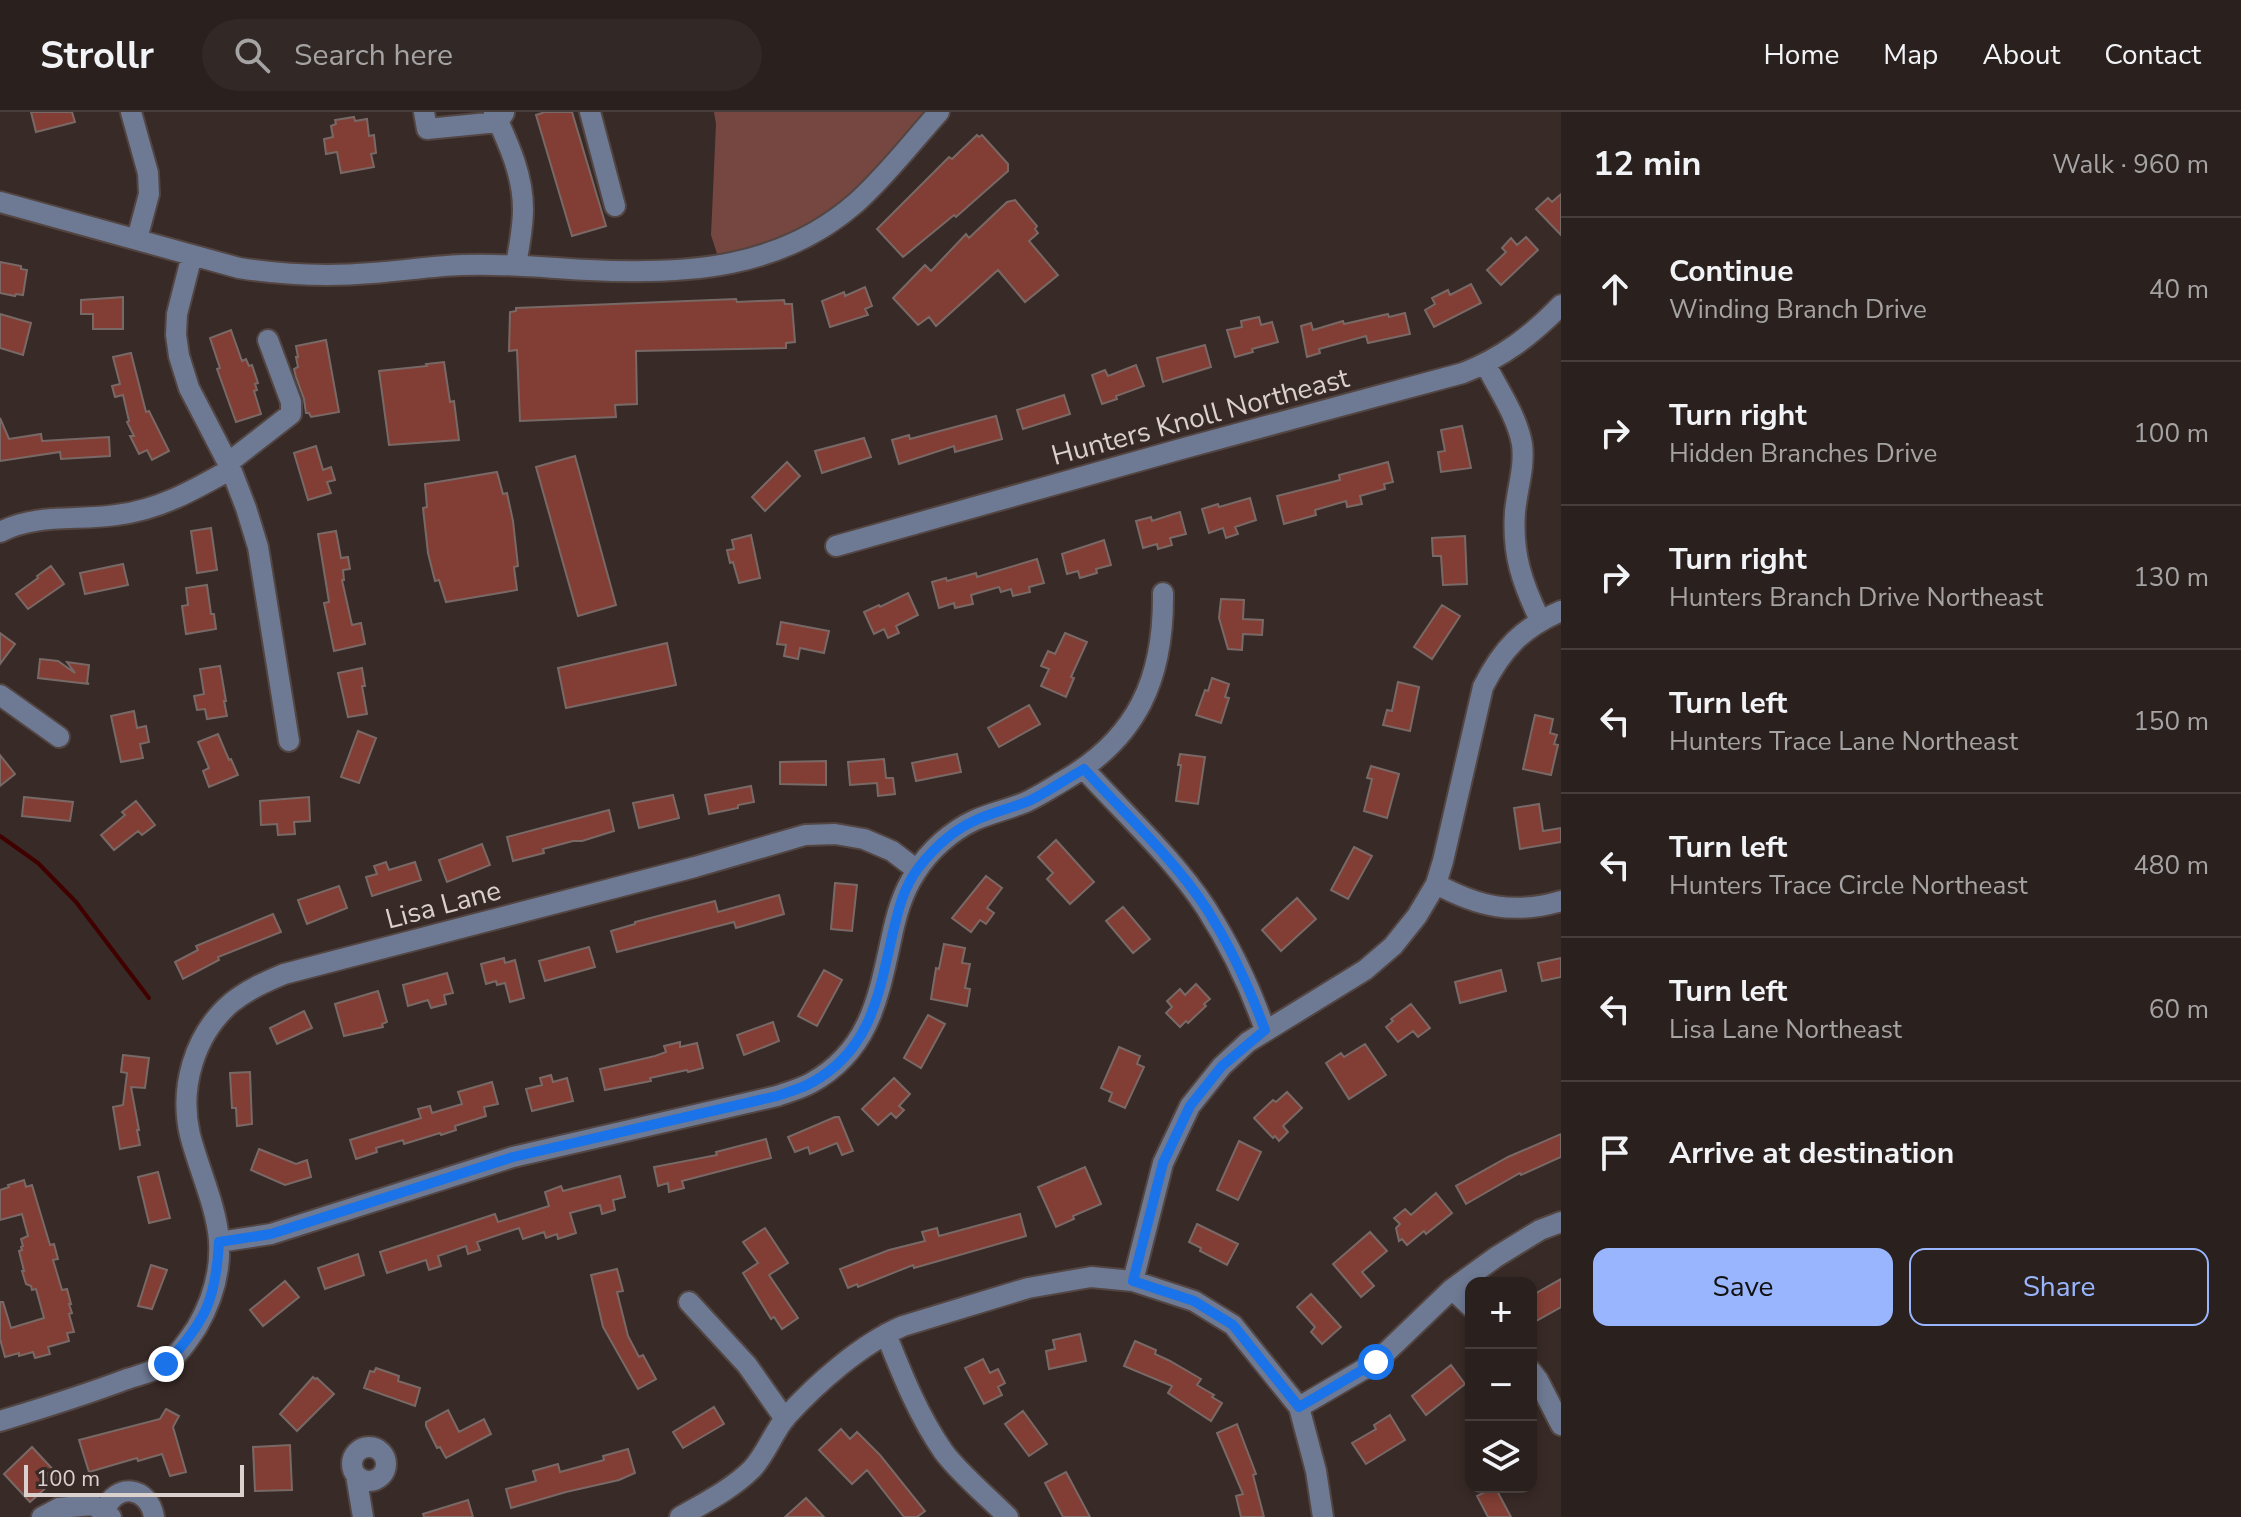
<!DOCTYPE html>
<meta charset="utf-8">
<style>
body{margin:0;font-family:"Nunito Sans",sans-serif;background:#322826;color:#f1f3f6}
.controls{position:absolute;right:24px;bottom:24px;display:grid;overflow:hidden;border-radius:16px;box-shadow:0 4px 12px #0003}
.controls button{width:72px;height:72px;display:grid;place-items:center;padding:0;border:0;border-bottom:2px solid #463e3b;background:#2a201d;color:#f1f3f6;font:40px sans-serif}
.scale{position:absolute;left:24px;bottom:20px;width:220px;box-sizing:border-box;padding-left:8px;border:4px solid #dad0ce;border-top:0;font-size:22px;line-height:28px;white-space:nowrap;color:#dad0ce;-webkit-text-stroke:6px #382a27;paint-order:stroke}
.stop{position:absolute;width:24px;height:24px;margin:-18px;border:6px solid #1a73e8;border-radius:50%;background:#fff}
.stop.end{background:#1a73e8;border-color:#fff;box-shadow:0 2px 8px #0008}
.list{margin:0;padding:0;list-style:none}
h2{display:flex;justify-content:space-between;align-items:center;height:104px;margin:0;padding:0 32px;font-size:34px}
h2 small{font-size:26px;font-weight:400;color:#a5a3a4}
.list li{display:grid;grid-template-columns:52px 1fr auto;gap:24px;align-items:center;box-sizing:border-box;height:144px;padding:0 32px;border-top:2px solid #463e3b}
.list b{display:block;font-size:30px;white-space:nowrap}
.list p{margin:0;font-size:26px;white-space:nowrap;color:#a5a3a4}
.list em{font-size:26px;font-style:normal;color:#a5a3a4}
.actions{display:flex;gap:16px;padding:24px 32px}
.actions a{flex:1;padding:18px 0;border:2px solid #99b5fd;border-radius:16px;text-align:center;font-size:28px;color:#99b5fd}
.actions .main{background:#99b5fd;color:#111}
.icon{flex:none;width:44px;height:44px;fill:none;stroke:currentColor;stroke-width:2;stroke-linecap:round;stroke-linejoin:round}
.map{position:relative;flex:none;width:1561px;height:1405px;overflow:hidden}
header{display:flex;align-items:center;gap:48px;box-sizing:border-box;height:112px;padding:0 40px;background:#2a201d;border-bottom:2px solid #463e3b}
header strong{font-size:38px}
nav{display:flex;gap:44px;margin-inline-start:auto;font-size:28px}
.search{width:560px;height:72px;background:#322826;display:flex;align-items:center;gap:20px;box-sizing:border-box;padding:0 28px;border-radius:44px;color:#a5a3a4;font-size:30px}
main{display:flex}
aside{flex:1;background:#2a201d}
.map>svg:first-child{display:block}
.green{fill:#764740}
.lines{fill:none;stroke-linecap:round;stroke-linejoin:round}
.stream{stroke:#410000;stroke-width:4}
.building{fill:#823e34;stroke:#796966;stroke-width:2}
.minor-casing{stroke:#524542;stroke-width:24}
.minor{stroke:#6e7993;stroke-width:20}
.route{stroke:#1a73e8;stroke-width:10}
.labels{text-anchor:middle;stroke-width:7;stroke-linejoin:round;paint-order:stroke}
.street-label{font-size:28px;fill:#dad0ce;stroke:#382a27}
</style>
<header>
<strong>Strollr</strong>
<div class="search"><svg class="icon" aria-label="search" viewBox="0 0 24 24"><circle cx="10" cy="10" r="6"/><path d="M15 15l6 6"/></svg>Search here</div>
<nav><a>Home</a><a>Map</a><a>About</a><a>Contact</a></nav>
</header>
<main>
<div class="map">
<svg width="1561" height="1405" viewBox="0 0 1561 1405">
<rect width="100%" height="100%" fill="#382a27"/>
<path class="green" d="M714 0H947L830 116 719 148 711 123 716 12Z"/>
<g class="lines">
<path class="stream" d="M0 724 38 751 76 790 149 886"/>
</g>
<path class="building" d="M31 0H72L75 10 36 20Z
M545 0H572L606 114 572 124 536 3Z
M354 5 355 9 367 7 369 24 374 23 376 41 371 42 374 55 341 61 337 40 326 42 324 27 333 25 331 14 336 12 335 8Z
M977 23 979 25 982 23 1008 52V59L956 105 954 103 903 145 877 117 949 45 952 47Z
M1561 82V123L1536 97 1548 86 1552 90Z
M1015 88 1037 114 1035 117 1038 121 1029 129 1058 163 1025 190 998 158 936 214 929 205 918 213 893 186 925 153 931 159 966 122 969 126 1007 90Z
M1526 125 1538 138 1501 173 1487 158 1506 140 1502 136 1511 126 1517 133Z
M0 150 21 154V157L27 158 23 183 16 182 15 184 0 181Z
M1471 172 1481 191 1434 215 1425 198 1435 192 1432 186 1448 178 1450 183Z
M865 175 872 194 865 197 868 203 830 215 822 189 844 180 845 184Z
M123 185V217H93V202H81V188Z
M736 187 737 190 784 188 785 192H792L795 230 786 231V236L636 239 637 292 615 293 616 305 520 309 517 238 509 239 510 200 516 199V196Z
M1405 201 1410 222 1368 231 1366 224 1319 237 1320 241 1307 245 1301 214 1311 211 1313 218 1343 209 1344 212 1388 202 1389 205Z
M0 202 31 211 23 243 0 236Z
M1259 205 1261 213 1272 210 1278 230 1252 237 1253 240 1235 245 1227 218 1242 215 1241 209Z
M231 218 242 249 246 247 249 254 252 253 258 271 255 272 257 278 254 279 261 302 236 310 217 257 220 256 210 226Z
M326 228 339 300 311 305 309 301H306L304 287 296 265 294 257 298 255 296 245H298L296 234Z
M1205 233 1211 255 1163 270 1157 246Z
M131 241 146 300 149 299 169 339 152 348 147 338 139 342 130 324H134L127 310 129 309 123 283 115 285 112 274 120 272 113 245Z
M444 250 450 290 454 289 459 328 389 333 379 259 427 254 426 252Z
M1136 253 1144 274 1116 284 1117 287 1102 292 1092 263 1105 258 1108 264Z
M1064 283 1070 302 1023 317 1017 298Z
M996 304 1002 327 955 340 954 334 899 352 892 328 909 323 910 327Z
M0 306 9 327 41 322 42 329 109 325 110 344 61 347 60 340 0 349Z
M1462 314 1471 356 1441 360 1438 340 1445 339 1441 318Z
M864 326 871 345 822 361 815 339Z
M316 334 323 358 331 355 335 368 327 370 331 381 308 388 294 341Z
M575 344 616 493 578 504 536 355Z
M787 350 800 364 765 399 752 385Z
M1388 350 1393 370 1384 372 1385 377 1360 384 1362 392 1347 395 1346 389 1315 398 1316 403 1284 412 1277 384 1340 368 1339 363Z
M497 360 503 382 507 381 513 409 518 454 514 455 517 478 446 490 439 468 435 469 428 441 423 396 427 395 425 372Z
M1250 386 1256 408 1235 415 1238 422 1226 426 1223 416 1209 421 1202 397 1218 392 1219 395Z
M1180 400 1186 422 1170 426 1172 433 1158 437 1157 432 1143 436 1136 409 1151 405 1152 409Z
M211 416 217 458 197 461 191 419Z
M336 419 341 446 348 445 350 457 343 458 344 468H342L352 513 361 511 365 532 334 539 324 491 329 490 318 422Z
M751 423 760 466 739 471 733 450 730 451 727 438 734 437 732 428Z
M1465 424 1467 472 1443 473 1441 444H1433L1432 426Z
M1104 428 1111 453 1096 457 1097 461 1080 466 1078 459 1067 462 1062 442Z
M1037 447 1044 471 1029 475 1030 480 1013 484 1011 477 1001 480 999 475 971 483 973 492 955 496 954 491 939 496 932 470 946 466 947 469 976 461 977 465Z
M123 452 128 473 85 482 80 461Z
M51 454 64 472 28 497 16 482 38 466 37 464Z
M207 473 211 502H214L216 517 186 522 182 494 188 493 186 476Z
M908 481 918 503 896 514 899 521 888 526 884 517 874 522 864 500 879 493 880 495Z
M1221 487 1244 488 1243 507 1263 508 1262 523 1243 522 1242 538 1228 537 1219 506Z
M1442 493 1460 504 1432 547 1414 535Z
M781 510 829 519 824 541 800 536 798 547 784 544 786 533 777 532Z
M0 521 15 532 0 552Z
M1065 521 1087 530 1071 565 1074 566 1066 585 1041 574 1049 557 1041 554 1048 539 1055 542Z
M667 531 676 573 566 596 558 556Z
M40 547 58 549 75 561 67 550 89 553 87 571 89 572 38 566Z
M220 554 226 589H224L227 604 207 607 205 597 197 598 194 584 204 582 200 557Z
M362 556 365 574H362L367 602 348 605 338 561Z
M1212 566 1229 572 1225 585 1229 586 1221 611 1196 603 1205 578 1208 579Z
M1398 570 1419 575 1410 619 1383 613 1387 598 1392 599Z
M1029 593 1040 612 999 635 988 616Z
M134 599 137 616 146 614 149 630 140 632 143 646 121 650 111 604Z
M1535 603 1553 607 1550 621 1557 623 1554 632 1558 633 1551 663 1523 657Z
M358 619 376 626 359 671 341 665Z
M218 622 229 648 231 647 238 663 209 675 203 659 209 656 198 630Z
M957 642 961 660 916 669 912 651Z
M1180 642 1205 645 1198 692 1176 689 1181 653H1178Z
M0 643 15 662 0 674Z
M884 647 886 666H893L895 682 878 684 877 671 850 673 848 650Z
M826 649V673L780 672V650Z
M1371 654 1399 662 1387 706 1364 699 1372 667 1367 666Z
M751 674 754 690 738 693V696L709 702 705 683Z
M673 683 679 706 639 716 633 691Z
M24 685 73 690 70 709 22 704Z
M309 685 310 709 294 710 295 722 278 723 277 712 261 713 260 689Z
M136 689 155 713 142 723 138 719 114 738 101 723 125 703 122 700Z
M1539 692 1543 719 1561 716V730L1520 737 1514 696Z
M609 698 614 719 582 729H573L543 737 544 741 513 749 507 725Z
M1056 728 1094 770 1070 792 1047 767 1053 761 1038 745Z
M482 732 490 753 447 770 439 748Z
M1354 735 1372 744 1348 787 1331 778Z
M386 750 389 758 415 750 421 768 372 784 366 765 377 762 374 754Z
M986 764 1002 776 987 796 994 801 986 812 980 808 971 820 952 806Z
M835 771 857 773 852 819 831 817Z
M339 774 347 796 307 812 298 788Z
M779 783 784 802 736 816 734 810 617 840 611 819 635 812V810L715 789 718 800Z
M1297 786 1316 807 1281 839 1262 818Z
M1123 795 1150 827 1133 841 1106 809Z
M273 802 281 820 218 845 219 848 183 867 175 850 198 838 196 834Z
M944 832 965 836 962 851 970 852 965 876 970 877 967 894 931 887 936 856 939 857Z
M589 835 595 855 545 869 539 849Z
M504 846 505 851 515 848 524 886 510 890 505 871 497 873 496 869 486 872 481 852Z
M1561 846V865L1542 869 1538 851Z
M824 858 842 868 817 914 798 904Z
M1501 858 1506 879 1460 891 1455 870Z
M447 861 453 881 444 883 446 892 431 896 428 888 408 894 403 873Z
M1196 872 1210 887 1204 892 1206 894 1188 911 1186 909 1180 915 1166 901 1172 895 1167 889 1180 877 1185 883Z
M378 879 387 910 382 912 383 915 344 924 335 892Z
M1411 892 1430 916 1418 925 1413 919 1398 930 1386 915 1393 909 1391 907Z
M304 899 312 916 277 932 270 916Z
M928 903 945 912 921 956 904 946Z
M773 910 779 929 744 943 737 923Z
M680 930V935L697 931 703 956 688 960 687 958 650 966 651 969 605 978 600 957 655 944 666 940 664 934Z
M1365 932 1386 963 1349 987 1326 951 1341 941 1344 945Z
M1119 935 1140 944 1137 952 1144 955 1125 996 1109 989 1112 981 1101 976Z
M123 943 149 946 145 976 131 975 139 1018H137L140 1033 120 1037 113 995 123 993 127 961 121 960Z
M250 960 252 1012 237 1014 236 996H232L230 961Z
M551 963 553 970 567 966 573 989 532 999 526 977 542 973 540 966Z
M894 966 910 982 899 994 904 998 896 1006 891 1001 878 1013 862 997Z
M492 970 498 992 484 995 486 1004 455 1014 456 1018 441 1023 440 1021 404 1032 403 1028 376 1036 377 1040 356 1047 350 1028 421 1006 418 997 430 994 432 1001 462 992 458 980Z
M1287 980 1302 996 1283 1014 1288 1020 1279 1029 1275 1024 1273 1026 1254 1006 1273 988 1276 990Z
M835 1005H839L853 1039 842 1043 837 1031 810 1042 808 1035 795 1040 788 1025Z
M1561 1022V1045L1521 1063 1520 1061 1466 1092 1456 1074 1508 1045Z
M766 1027 771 1046 682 1069 684 1076 669 1080 668 1071 658 1074 654 1055 717 1043 716 1040Z
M1239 1029 1261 1040 1238 1088 1217 1078Z
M259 1037 296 1052 307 1048 311 1065 285 1073 251 1058Z
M1085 1055 1101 1092 1073 1104 1074 1107 1056 1115 1038 1075Z
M158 1060 170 1106 149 1111 138 1065Z
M620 1064 625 1085 613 1088 615 1098 602 1102 600 1093 570 1101 576 1121 558 1127 557 1122 546 1126 544 1120 523 1127 519 1116 477 1130 480 1138 468 1142 466 1134 438 1144 441 1154 429 1158 426 1148 387 1161 380 1140 495 1102 498 1110 549 1094 545 1080 561 1074 563 1079Z
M24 1068 26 1075 32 1073 50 1133 54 1132 58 1147 53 1148 62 1178 67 1177 71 1192H69L72 1201 69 1202 74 1220 67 1221 69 1229 48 1235 50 1242 35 1246 33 1240 19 1244V1241L5 1245 0 1227V1190H3L11 1216 44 1206 36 1177 32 1178 31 1174 26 1172 22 1159H24L19 1139 22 1138 21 1135 23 1134 21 1127 28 1124 22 1102 0 1108V1078L9 1075 8 1073Z
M1436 1081 1452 1101 1426 1122 1424 1119 1407 1133 1402 1127 1399 1129 1396 1116 1400 1112 1394 1106 1405 1097 1411 1103Z
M1020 1102 1026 1124 914 1156 913 1153 858 1175 857 1172 848 1176 840 1157 889 1138 925 1129 922 1120 937 1116 939 1124Z
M1197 1112 1238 1132 1227 1153 1200 1139 1201 1136 1189 1130Z
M765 1116 788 1151 769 1163 798 1206 782 1217 774 1205 771 1207 743 1161 758 1151 743 1130Z
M1370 1120 1387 1139 1362 1160 1374 1174 1361 1185 1333 1152Z
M358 1142 364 1163 325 1177 318 1156Z
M151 1153 167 1158 152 1197 138 1194Z
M617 1157 623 1179 617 1180 628 1224 639 1245 643 1243 656 1267 638 1277 603 1215 591 1163Z
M1561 1167V1195L1536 1209 1531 1199V1184Z
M285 1169 299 1185 263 1214 250 1198Z
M1311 1182 1341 1215 1322 1232 1311 1220 1315 1215 1297 1195Z
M1080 1222 1086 1249 1049 1257 1046 1239 1055 1237 1053 1228Z
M1135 1229 1156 1238 1155 1242 1170 1249 1201 1267 1197 1273 1214 1283 1212 1285 1222 1291 1211 1309 1168 1281 1172 1274 1124 1254Z
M983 1247 990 1261 998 1257 1005 1271 998 1275 1002 1283 984 1292 965 1256Z
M1451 1253 1465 1272 1426 1303 1412 1284Z
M376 1256 399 1264 398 1269 420 1276 415 1294 364 1276 370 1259 374 1260Z
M313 1265 315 1267 317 1266 334 1282 297 1319 280 1302Z
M714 1295 724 1312 683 1336 673 1320Z
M166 1297 179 1304 173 1315 186 1360 170 1364 162 1342 138 1349 137 1346 89 1360 79 1328 160 1307Z
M448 1298 459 1320 484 1307 491 1322 446 1346 440 1335 437 1336 426 1314V1310Z
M1023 1299 1047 1332 1029 1344 1005 1312Z
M1390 1303 1405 1328 1366 1352 1352 1331 1376 1317 1374 1313Z
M1237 1312 1256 1362 1253 1363 1264 1405H1241L1236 1384 1243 1382 1217 1321Z
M841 1317 850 1327 857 1320 880 1343 925 1399 917 1405H904L867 1358 852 1372 819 1338Z
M290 1333 292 1378 255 1379 253 1335Z
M32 1335 59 1364 30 1390 4 1362Z
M628 1337 635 1361 619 1368 566 1380 511 1396 506 1377 536 1369 533 1359 558 1352 560 1360 604 1348 603 1344Z
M1066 1360 1090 1405H1063L1045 1371Z
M1495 1375 1511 1405H1488L1477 1384Z
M806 1386 824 1405H785Z
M468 1388 473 1405H424L423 1402Z"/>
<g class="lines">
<g class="minor-casing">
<path id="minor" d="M131 0 148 61 149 82 137 127
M424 0 427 17 498 10 504 1
M494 0C508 31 523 62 523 97 523 116 519 135 516 153
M590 0 615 94
M0 90 239 156C284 163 327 165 372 161 402 159 432 154 462 153 505 151 547 156 589 158 687 163 781 157 857 90 887 63 912 30 939 0
M192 143 177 202 176 223 179 244 189 276 231 357 246 396 258 435 289 629
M1486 253C1498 277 1517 304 1522 332 1525 356 1517 377 1515 400 1512 442 1522 471 1540 508
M228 351 291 302V290L268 228
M0 420C37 401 76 409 116 403 159 398 194 378 231 357
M836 434 1181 337 1463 261C1502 246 1532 223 1561 193
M0 583 59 625
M1084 657C1124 701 1174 747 1206 796 1231 835 1250 875 1265 918
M1436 772C1479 795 1513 803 1561 789
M219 1130 271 1122 513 1045 777 984C788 980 800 977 811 971 869 939 878 887 891 828 896 804 902 781 916 760 929 739 951 719 975 708 991 701 1009 697 1026 690 1039 684 1051 676 1063 669 1138 626 1164 566 1163 481
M1133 1169 1163 1051 1190 994 1222 954 1248 930 1365 858 1393 834 1417 804 1436 772 1443 749 1483 575C1502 537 1522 516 1561 499
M1452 1177 1471 1195
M689 1190 747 1253 785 1307
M886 1222C902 1262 918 1303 943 1339 958 1360 988 1385 1008 1405
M1531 1259 1538 1268 1561 1313
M1299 1295 1376 1250 1452 1177 1496 1145 1540 1118 1561 1110
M0 1309C43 1296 85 1283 127 1267 139 1263 156 1259 166 1252 178 1244 189 1227 197 1215 212 1189 221 1159 219 1128 216 1093 199 1058 190 1023 179 976 194 923 231 891 247 878 265 870 284 862L695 755 805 723 835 722 864 727 892 739 917 758
M352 1352a17 17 0 1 1 34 0a17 17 0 1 1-34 0Z
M356 1363 363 1405
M105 1399C115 1370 149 1374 154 1405
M42 1405 59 1396 93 1393 111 1405
M680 1405C704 1391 732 1377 752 1357 766 1342 773 1321 786 1305 817 1271 861 1232 903 1214L1028 1176 1091 1165 1133 1169 1194 1189 1233 1213 1299 1295 1316 1359 1323 1405"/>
</g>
<use href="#minor" class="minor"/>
</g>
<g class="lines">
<path class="route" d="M166 1252C205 1210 216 1188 219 1130L271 1122 513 1045 777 984C788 980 800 977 811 971 869 939 878 887 891 829 897 803 902 777 919 755 934 736 952 719 974 709 992 700 1013 696 1031 688 1049 679 1066 667 1084 657 1124 701 1174 747 1206 796 1231 835 1249 875 1265 918L1222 954 1190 994 1163 1051 1133 1169 1194 1189 1233 1213 1299 1295 1376 1250"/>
</g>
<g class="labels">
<g class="street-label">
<text transform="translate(1200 304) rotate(-15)" y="10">Hunters Knoll Northeast</text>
<text transform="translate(443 792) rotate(-15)" y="10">Lisa Lane</text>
</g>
</g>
</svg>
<div class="controls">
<button>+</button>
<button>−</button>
<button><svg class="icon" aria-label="layers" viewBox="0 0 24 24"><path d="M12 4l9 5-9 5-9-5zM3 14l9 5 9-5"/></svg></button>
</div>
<div class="scale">100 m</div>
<div class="stop" style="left:1376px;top:1250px"></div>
<div class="stop end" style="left:166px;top:1252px"></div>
</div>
<aside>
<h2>12 min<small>Walk · 960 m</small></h2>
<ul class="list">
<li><svg class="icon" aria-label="ahead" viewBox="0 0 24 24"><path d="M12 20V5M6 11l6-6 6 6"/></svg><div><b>Continue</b><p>Winding Branch Drive</p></div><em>40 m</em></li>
<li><svg class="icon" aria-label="right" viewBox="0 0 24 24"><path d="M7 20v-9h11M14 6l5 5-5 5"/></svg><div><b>Turn right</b><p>Hidden Branches Drive</p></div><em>100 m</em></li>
<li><svg class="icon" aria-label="right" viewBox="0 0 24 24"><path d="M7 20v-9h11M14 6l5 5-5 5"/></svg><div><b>Turn right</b><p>Hunters Branch Drive Northeast</p></div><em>130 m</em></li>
<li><svg class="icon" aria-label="left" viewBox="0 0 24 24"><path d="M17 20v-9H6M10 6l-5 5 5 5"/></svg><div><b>Turn left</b><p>Hunters Trace Lane Northeast</p></div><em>150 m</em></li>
<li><svg class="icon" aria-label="left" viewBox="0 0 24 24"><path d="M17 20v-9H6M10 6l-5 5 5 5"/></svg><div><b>Turn left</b><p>Hunters Trace Circle Northeast</p></div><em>480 m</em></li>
<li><svg class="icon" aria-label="left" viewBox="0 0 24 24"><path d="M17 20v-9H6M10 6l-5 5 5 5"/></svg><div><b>Turn left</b><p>Lisa Lane Northeast</p></div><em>60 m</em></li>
<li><svg class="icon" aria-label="arrive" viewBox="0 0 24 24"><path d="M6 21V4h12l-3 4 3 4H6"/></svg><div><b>Arrive at destination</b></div></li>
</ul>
<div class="actions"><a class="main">Save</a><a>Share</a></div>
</aside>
</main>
